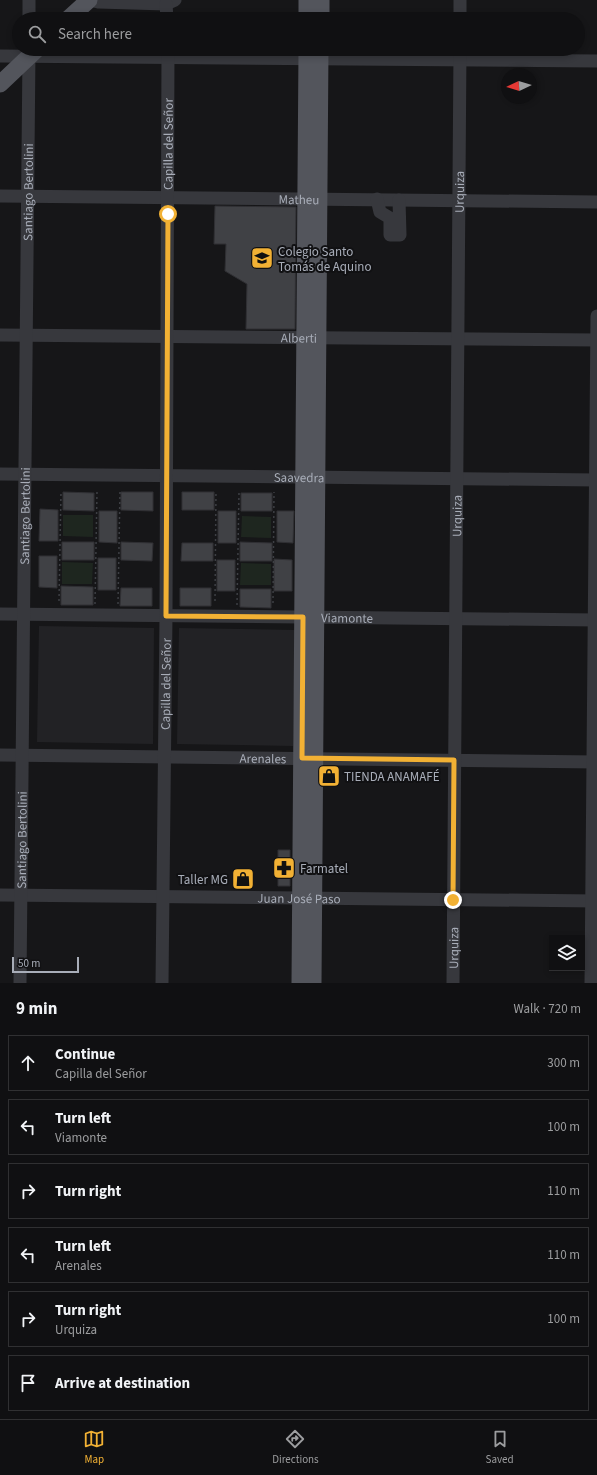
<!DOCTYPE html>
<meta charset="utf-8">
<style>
body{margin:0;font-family:"Source Sans 3",sans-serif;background:#1e1e20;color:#f1f3f6}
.controls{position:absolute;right:12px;bottom:12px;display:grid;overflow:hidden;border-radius:0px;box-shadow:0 2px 6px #0003}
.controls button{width:36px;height:36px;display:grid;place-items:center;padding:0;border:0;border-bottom:1px solid #303032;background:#101012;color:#f1f3f6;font:20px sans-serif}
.compass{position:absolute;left:501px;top:68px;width:36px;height:36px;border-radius:50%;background:#101012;box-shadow:0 2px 6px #0003;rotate:266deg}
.scale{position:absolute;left:12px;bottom:10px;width:67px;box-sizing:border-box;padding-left:4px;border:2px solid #a8adb8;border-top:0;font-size:11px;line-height:14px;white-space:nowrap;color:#a8adb8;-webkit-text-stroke:3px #111113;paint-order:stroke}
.stop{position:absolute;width:12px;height:12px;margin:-9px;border:3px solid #f2b134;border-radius:50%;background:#fff}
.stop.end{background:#f2b134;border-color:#fff;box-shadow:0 1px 4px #0008}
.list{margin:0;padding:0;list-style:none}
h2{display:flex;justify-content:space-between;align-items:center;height:52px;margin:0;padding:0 16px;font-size:17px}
h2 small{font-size:13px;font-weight:400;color:#9c9d9f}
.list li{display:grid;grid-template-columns:26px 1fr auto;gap:12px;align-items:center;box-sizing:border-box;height:56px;margin:0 8px 8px;padding:0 8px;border:1px solid #303032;border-radius:0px}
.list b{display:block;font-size:15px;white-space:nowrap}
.list p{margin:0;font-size:13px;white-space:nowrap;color:#9c9d9f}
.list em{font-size:13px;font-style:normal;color:#9c9d9f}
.icon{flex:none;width:22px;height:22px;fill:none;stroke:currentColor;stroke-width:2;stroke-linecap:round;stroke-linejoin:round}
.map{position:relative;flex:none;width:597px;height:983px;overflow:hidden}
.search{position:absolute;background:#101012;box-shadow:0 2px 6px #0003;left:12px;right:12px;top:12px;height:44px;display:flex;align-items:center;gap:10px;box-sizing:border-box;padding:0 14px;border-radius:22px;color:#9c9d9f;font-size:15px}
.sheet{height:436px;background:#101012}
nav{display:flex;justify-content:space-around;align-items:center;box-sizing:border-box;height:56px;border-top:1px solid #303032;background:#101012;font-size:11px;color:#9c9d9f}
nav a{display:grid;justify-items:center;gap:2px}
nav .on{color:#f2b134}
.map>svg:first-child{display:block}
.built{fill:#222225}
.green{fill:#1e261f}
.building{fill:#404145;stroke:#303034}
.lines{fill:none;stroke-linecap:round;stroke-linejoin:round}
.path{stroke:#3d3f44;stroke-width:1.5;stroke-dasharray:2 3;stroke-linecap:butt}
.minor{stroke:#37383d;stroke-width:13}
.major{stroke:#53555c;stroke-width:17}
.route{stroke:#f2b134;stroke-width:5}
.labels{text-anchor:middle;stroke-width:4;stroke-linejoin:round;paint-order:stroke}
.street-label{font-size:13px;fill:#a8adb8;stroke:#111113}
.poi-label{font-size:13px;fill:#a8adb8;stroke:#111113;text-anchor:start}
</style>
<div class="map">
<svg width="597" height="983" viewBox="0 0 597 983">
<rect width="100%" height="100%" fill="#161618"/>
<path class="built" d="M39 626 154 628 153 744 37 742Z
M179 628 295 630 293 746 177 744Z"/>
<path class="green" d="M63 515H93V537L63 536Z
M242 516 271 517V538L241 537Z
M62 562 93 563 92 584H62Z
M241 563 271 564V585H240Z"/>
<path class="building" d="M215 206 296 207 295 329H246L247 284 225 271 226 244H214Z
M63 492 94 493V511L63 510Z
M121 492H153V511L121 510Z
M182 492H214V510H182Z
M241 493H272V511H241Z
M40 509 58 510V541H39Z
M99 511H117V543L99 542Z
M218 511H236V543H218Z
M277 511H294L293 543 277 542Z
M62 542H94V560H62Z
M121 542 153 543 152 561 121 560Z
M240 542 272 543V561H240Z
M182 543H213V561H181Z
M39 556H57V588L39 587Z
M98 558H116V590H98Z
M274 559 292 560V591H274Z
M217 560H235V591H217Z
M61 586 93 587V605H61Z
M121 588H152V606H120Z
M180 588H211V606H180Z
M240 589H271V608L240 607Z
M278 850H290V886H278Z"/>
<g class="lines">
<path class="path" d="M59 601 61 491
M215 601 216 491
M273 603 274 492
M95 604 97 491
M118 604 120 490
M237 605 239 492"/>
<g class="minor">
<path d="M90 0 98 2 166 4 175 0"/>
<path d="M166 4 167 19"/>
<path d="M29 19V0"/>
<path d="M460 19V0"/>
<path d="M0 56 597 61"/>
<path id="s1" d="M0 196 597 202"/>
<path d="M377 199 380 212 390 218V235H400L399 200"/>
<path id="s2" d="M0 335 597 340"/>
<path id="s3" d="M0 474 597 480"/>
<path id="s4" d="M0 614 597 620"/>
<path id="s5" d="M0 755 597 762"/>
<path id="s6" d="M0 895 597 901"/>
<path id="s7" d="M20 983 29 51"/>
<path id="s8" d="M162 983 166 616 168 49"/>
<path id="s9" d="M453 983 460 49"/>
<path d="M591 983 597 316"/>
</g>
<path class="major" d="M68 19 89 0
M307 19V0
M321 19V0
M0 84 37 49
M300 983 307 49
M313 983 320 49"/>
</g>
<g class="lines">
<path class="route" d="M168 214 166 616 303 617 302 758 454 760 453 900"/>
</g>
<defs>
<g id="school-square" transform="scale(1.15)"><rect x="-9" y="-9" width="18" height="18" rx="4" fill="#f2b134" stroke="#111113"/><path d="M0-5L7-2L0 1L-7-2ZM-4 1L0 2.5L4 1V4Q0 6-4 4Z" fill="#111"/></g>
<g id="shop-square" transform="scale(1.15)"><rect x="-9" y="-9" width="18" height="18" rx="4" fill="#f2b134" stroke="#111113"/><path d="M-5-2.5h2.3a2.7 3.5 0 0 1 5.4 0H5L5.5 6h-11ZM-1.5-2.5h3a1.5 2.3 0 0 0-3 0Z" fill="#111"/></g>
<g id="pharmacy-square" transform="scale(1.15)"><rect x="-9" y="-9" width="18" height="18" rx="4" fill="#f2b134" stroke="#111113"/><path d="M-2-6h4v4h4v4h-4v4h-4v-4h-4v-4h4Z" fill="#111"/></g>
</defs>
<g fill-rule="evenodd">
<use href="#school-square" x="262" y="258"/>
<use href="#shop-square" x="329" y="776"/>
<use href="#pharmacy-square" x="284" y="868"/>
<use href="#shop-square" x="243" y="879"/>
</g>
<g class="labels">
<g class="street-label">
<text dy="5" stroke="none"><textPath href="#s8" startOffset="839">Capilla del Señor</textPath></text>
<text dy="5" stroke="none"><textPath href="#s7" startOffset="791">Santiago Bertolini</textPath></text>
<text dy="5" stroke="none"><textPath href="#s9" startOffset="791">Urquiza</textPath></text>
<text dy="5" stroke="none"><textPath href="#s1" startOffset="299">Matheu</textPath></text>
<text dy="5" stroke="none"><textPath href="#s2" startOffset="299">Alberti</textPath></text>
<text dy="5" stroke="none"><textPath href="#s3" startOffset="299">Saavedra</textPath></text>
<text dy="5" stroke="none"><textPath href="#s7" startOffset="467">Santiago Bertolini</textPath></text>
<text dy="5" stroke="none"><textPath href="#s9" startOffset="467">Urquiza</textPath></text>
<text dy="5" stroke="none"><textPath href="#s4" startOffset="347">Viamonte</textPath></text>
<text dy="5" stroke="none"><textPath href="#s8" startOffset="299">Capilla del Señor</textPath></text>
<text dy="5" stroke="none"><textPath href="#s5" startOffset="263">Arenales</textPath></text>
<text dy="5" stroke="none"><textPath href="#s7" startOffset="143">Santiago Bertolini</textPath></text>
<text dy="5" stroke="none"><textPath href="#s6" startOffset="299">Juan José Paso</textPath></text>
<text dy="5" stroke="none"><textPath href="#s9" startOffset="35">Urquiza</textPath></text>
</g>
<g class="poi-label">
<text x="278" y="256">Colegio Santo<tspan x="278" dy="15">Tomás de Aquino</tspan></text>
<text x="344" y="781">TIENDA ANAMAFÉ</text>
<text x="300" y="873">Farmatel</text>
<text x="228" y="884" text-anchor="end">Taller MG</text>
</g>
</g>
</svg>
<div class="controls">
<button><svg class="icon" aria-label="layers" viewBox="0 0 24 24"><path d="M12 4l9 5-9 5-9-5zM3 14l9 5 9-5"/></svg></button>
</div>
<svg class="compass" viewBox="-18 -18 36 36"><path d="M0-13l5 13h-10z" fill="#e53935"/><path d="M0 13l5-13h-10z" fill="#9c9d9f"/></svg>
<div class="scale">50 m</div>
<div class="stop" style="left:168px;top:214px"></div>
<div class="stop end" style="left:453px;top:900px"></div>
<div class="search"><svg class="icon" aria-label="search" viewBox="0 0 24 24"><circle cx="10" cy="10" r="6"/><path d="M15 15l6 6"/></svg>Search here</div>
</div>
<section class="sheet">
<h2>9 min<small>Walk · 720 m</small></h2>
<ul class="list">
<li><svg class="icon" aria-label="ahead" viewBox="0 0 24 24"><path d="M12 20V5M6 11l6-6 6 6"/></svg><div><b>Continue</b><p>Capilla del Señor</p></div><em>300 m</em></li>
<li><svg class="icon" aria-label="left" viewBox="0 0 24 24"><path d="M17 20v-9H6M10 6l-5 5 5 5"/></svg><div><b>Turn left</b><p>Viamonte</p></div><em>100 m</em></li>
<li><svg class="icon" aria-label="right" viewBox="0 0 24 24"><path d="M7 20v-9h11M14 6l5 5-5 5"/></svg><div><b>Turn right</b></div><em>110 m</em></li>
<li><svg class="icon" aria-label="left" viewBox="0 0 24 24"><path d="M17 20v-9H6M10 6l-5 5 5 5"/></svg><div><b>Turn left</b><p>Arenales</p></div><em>110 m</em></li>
<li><svg class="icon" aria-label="right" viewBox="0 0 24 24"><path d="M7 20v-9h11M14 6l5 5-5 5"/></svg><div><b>Turn right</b><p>Urquiza</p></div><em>100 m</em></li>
<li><svg class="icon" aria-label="arrive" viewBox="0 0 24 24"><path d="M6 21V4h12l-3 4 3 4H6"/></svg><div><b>Arrive at destination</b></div></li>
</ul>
</section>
<nav>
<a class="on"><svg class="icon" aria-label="map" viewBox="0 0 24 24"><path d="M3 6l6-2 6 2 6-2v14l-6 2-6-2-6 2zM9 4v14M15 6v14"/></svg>Map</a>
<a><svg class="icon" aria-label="directions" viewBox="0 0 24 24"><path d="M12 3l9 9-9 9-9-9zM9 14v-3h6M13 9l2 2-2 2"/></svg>Directions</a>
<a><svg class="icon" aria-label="saved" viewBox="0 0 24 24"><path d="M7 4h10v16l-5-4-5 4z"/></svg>Saved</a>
</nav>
